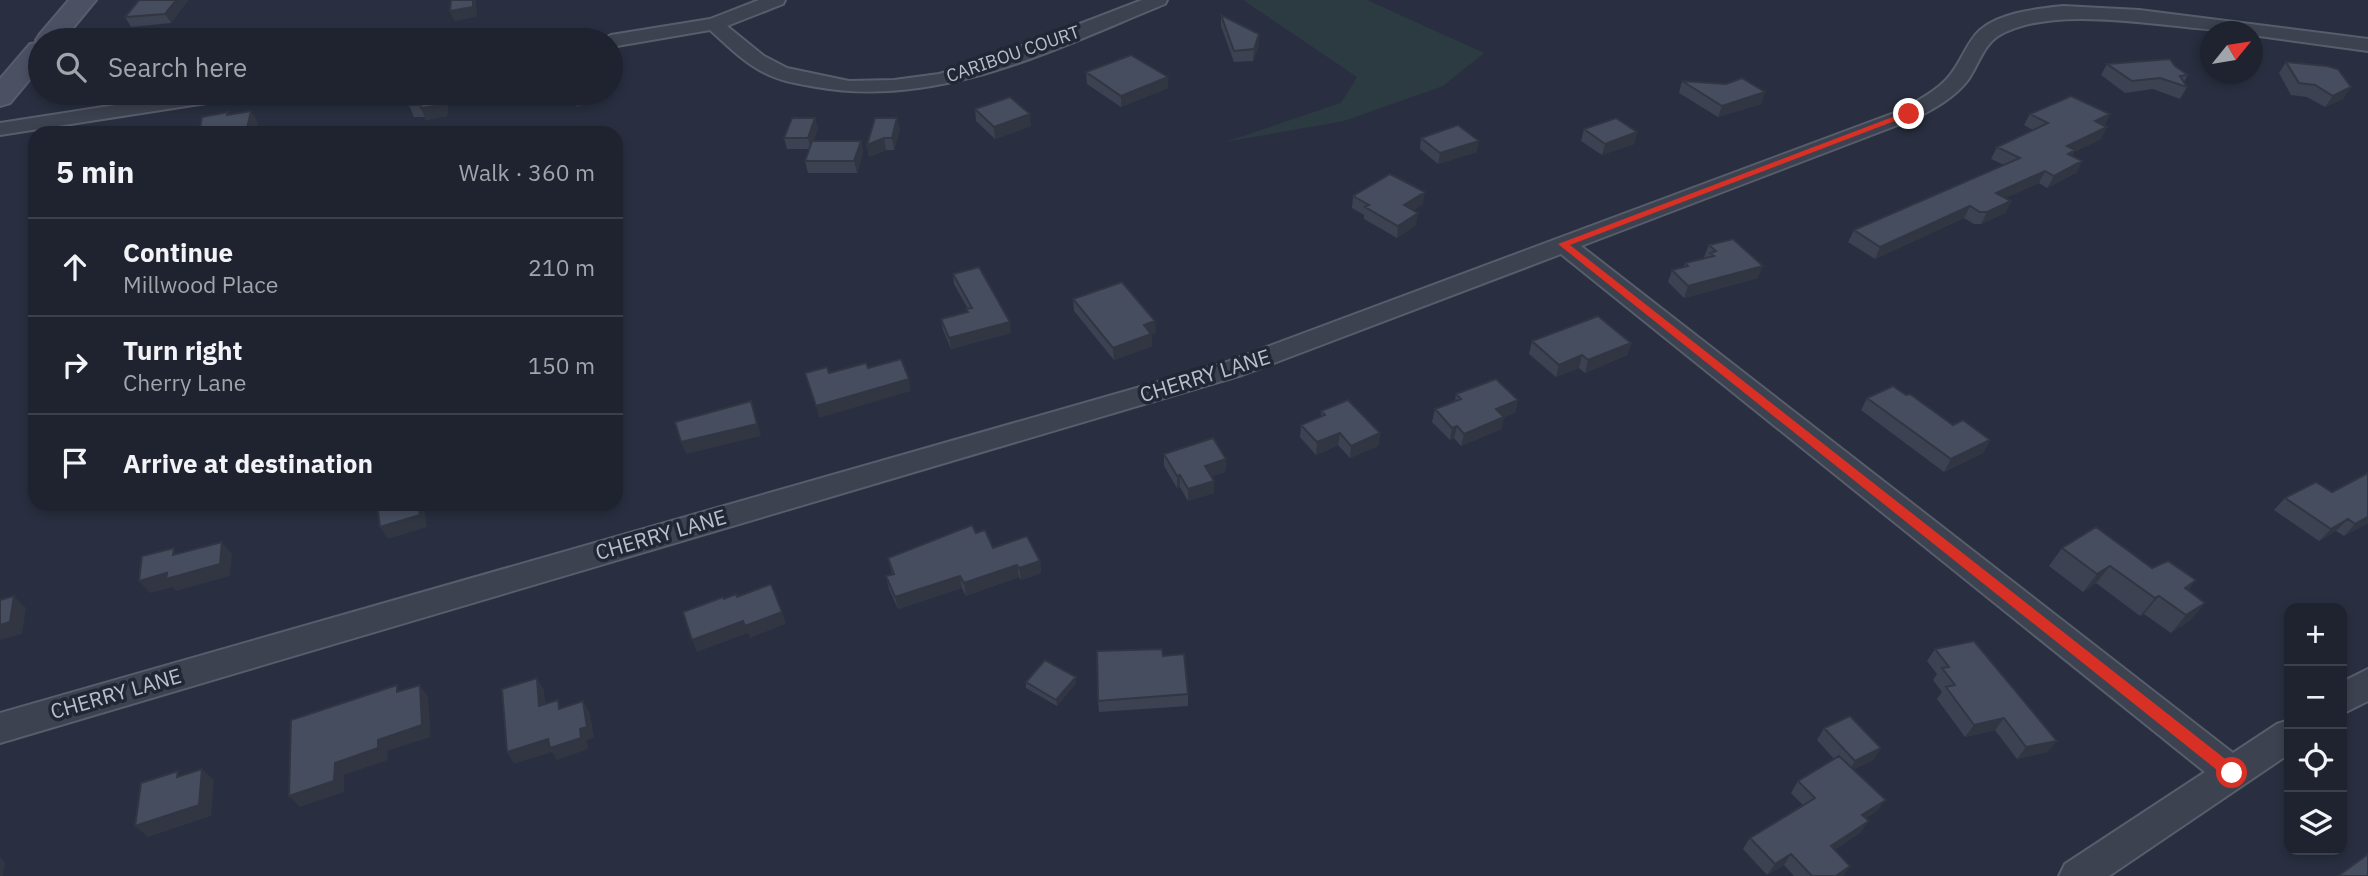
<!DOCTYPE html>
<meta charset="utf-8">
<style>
body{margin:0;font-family:"IBM Plex Sans",sans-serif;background:#272b38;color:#f1f3f6}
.controls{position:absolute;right:21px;bottom:21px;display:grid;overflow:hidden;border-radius:14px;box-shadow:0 4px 10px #0003}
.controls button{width:63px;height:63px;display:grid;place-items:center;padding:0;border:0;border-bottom:2px solid #3c404c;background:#1f2330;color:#f1f3f6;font:35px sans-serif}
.compass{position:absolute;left:2200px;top:21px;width:63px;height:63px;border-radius:50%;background:#1f2330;box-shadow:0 4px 10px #0003;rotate:60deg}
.stop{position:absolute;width:21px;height:21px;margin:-16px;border:5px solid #d93025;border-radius:50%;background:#fff}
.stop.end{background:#d93025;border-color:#fff;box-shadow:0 2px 7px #0008}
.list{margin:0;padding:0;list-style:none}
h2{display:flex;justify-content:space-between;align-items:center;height:91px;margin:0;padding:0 28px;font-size:30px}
h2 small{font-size:23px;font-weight:400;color:#a1a4ab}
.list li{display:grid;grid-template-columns:46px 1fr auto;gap:21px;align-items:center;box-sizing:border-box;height:98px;padding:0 28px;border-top:2px solid #3c404c}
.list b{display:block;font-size:26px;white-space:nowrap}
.list p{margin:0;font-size:23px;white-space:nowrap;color:#a1a4ab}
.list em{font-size:23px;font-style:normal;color:#a1a4ab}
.icon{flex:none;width:38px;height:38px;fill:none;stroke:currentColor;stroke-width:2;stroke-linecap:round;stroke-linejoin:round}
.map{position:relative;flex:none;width:2368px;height:876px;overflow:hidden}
.search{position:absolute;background:#1f2330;box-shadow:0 4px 10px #0003;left:28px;top:28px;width:595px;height:77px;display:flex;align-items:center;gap:18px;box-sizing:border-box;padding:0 24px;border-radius:38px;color:#a1a4ab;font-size:26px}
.panel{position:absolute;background:#1f2330;box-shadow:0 4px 10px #0003;left:28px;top:126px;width:595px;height:385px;border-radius:21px}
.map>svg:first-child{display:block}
.green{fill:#2b3b41}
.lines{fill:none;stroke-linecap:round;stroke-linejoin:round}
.minor-casing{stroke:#585d6b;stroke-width:4}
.secondary-casing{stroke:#585d6b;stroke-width:4}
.minor{fill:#3d4250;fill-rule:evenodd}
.secondary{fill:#4c5063;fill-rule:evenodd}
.wall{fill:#3c4252}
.shaded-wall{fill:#313642}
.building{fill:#464d5f;stroke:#313642;stroke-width:2}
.route{fill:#d93025}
.labels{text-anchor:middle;stroke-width:7;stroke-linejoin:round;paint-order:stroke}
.far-street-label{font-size:18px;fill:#babeca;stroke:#222736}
.street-label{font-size:21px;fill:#babeca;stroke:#222736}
</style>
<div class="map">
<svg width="2368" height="876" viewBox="0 0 2368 876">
<rect width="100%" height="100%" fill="#292f40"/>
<path class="green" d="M1243 0H1367L1484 53 1443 86 1344 121 1225 142 1341 103 1357 77Z"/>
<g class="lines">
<g class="minor-casing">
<path id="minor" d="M759 0H785L783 4 727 26 764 56 787 68 849 81 894 80 939 74 978 63 1142 0H1167L1165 4C1054 49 939 109 816 87 799 84 780 81 765 73 744 63 727 45 710 30L611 47V40H602L611 35 710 19Z
M2063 6 2139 10 2368 39V51L2252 35V32C2182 32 2058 0 1998 36 1983 46 1978 66 1968 80 1954 98 1935 108 1916 118L1581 246 2233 753 2277 724 2289 720V754L2109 876H2059L2065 864 2205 772 1561 254 1242 375 0 743V713L1224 363 1902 110C1920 99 1941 89 1953 71 1963 57 1968 41 1980 30 2001 12 2037 9 2063 6Z
M580 34 590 40H563L566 36Z
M193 93H242L239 97 232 99 0 135V123Z
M2368 669V701L2342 714V682Z"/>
</g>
<g class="secondary-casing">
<path id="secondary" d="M69 0H96L63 40H40V67L10 103 0 106V79L30 44 37 43 36 40 40 34Z"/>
</g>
<use href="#minor" class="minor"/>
<use href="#secondary" class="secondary"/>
</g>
<path class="wall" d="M139 0H188L171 23 131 27 125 17Z
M1221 15 1259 45 1253 61 1234 62 1221 26Z
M2286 62 2343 99 2325 107 2307 97 2291 95 2279 73Z
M2107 64 2175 66 2188 75 2184 82 2187 87 2180 99 2153 89 2125 93 2101 75Z
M1086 72 1168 88 1121 107 1087 84Z
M1682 81 1761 104 1718 117 1679 93Z
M410 93H449L447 116 426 120 425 117H414L409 105Z
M561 93H600L601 98 578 107Z
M975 109 1031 126 995 139 976 121Z
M2030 114H2110L2104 126 2101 139 2074 152 2072 156 2082 161 2076 173 2047 188 2039 183 2005 198 2011 201 2005 213 1981 224H1974L1964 218 1875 259 1848 242 1854 230 2004 165 1991 159 1997 147 2033 130 2024 125Z
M815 118 818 129 813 141H861L863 153 857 173H808L805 161 809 149H787L784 138Z
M900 129 894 150H886L869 157 867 145Z
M1584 129 1637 132 1634 144 1602 155 1581 141Z
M1421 138 1477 152 1438 164 1420 149Z
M1353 196 1423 204 1413 210 1416 225 1397 238 1364 219V215L1352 208Z
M1709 245 1758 278 1684 298 1668 282 1672 270 1683 268 1685 263 1706 258 1704 257Z
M953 274 1011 333 951 349 943 330 941 319 967 313 966 309H968L954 284Z
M1073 299 1156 333 1152 334V346L1114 360 1074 311Z
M1532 341 1631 343 1627 355 1585 373 1579 368 1556 377 1529 354Z
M1456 394 1518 400 1515 413 1504 417 1501 429 1461 446 1454 438 1450 440 1432 422 1435 409 1455 401Z
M1906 395 1953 425 1990 440 1983 453 1944 472 1861 410 1867 398Z
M1321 411 1380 433 1378 446 1350 458 1338 445 1316 455 1300 437 1301 425 1321 416Z
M1164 454 1226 459 1225 472 1211 476 1214 481V493L1188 501 1180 487 1177 488 1164 466Z
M2285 498 2368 523 2344 536 2336 531 2319 541 2274 510Z
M976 533 993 548 1040 561 1041 573 1021 580 1019 577 966 596 962 588 898 609 889 589 886 576 892 574 888 558Z
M2062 548 2152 568 2196 580 2188 590 2205 603 2190 620 2171 633 2144 614 2140 616 2096 583 2083 592 2049 566Z
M1935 649 2057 741 2047 752 2017 759 1995 730 1965 737 1937 699 1942 692 1933 680 1937 674 1927 661Z
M1163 656 1188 694V706L1099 712 1098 701Z
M1026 682 1076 683 1057 706 1026 688Z
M1824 728 1881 748 1873 760 1854 769 1877 811 1866 818 1861 832 1834 850 1850 866 1843 876H1794L1784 865 1767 875 1743 849 1750 838 1803 805 1791 793 1798 781 1834 759 1817 740Z"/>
<path class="shaded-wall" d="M176 0H188L171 23 165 14Z
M473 0H476L477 17 454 21 450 11Z
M200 29 206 40H192Z
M1259 34V45L1253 61 1254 49Z
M1168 77V88L1121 107V96Z
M2351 87 2343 99 2325 107 2333 96Z
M1765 92 1761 104 1718 117 1722 106Z
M443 93H449L447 116 426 120 421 108Z
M580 93H600L601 98 578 107 574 95Z
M251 111 258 123 256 133H246Z
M1030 114 1031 126 995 139 994 127Z
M2110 114 2104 126 2095 121Z
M815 118 818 129 811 149 808 138Z
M897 118 900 129 894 150 892 138Z
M2107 127 2101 139 2074 152 2068 162 2067 146Z
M1637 132 1634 144 1602 155 1605 144Z
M884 138 886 150 869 157 867 145Z
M861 141 863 153 857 173 854 161Z
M1479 141 1477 152 1438 164 1440 153Z
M2082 161 2076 173 2047 188 2054 176Z
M2045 171 2039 183 1990 205 1996 193Z
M1425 192 1423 204 1402 217 1404 205Z
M2011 201 2005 213 1981 224 1987 212Z
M1970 206 1964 218 1875 259 1880 247Z
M1418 213 1416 225 1397 238 1398 226Z
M1763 266 1758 278 1684 298 1688 286Z
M1155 321 1156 333 1152 334V346L1114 360 1113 348 1144 325Z
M1010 322 1011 333 951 349 949 338Z
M1631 343 1627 355 1585 373 1588 360Z
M1582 355 1579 368 1556 377 1559 365Z
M909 379 911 391 819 418 816 406Z
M1518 400 1515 413 1504 417 1501 429 1461 446 1464 434 1496 409Z
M751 401 761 436 686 454 681 442Z
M1457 426 1454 438 1450 440 1452 428Z
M1340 433 1338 445 1316 455 1317 442Z
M1380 433 1378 446 1350 458 1351 446Z
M1990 440 1983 453 1944 472 1951 459Z
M1226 459 1225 472 1204 478 1205 466Z
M1180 475V487L1177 488V476Z
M1214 481V493L1188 501V489Z
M418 504H424L427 527 388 539 380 527Z
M2368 517V523L2344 536 2355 524Z
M2348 519 2336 531 2319 541 2331 529Z
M222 542 232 554 230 576 176 591 173 587 150 593 139 581Z
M1040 561 1041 573 1021 580 1019 568Z
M1017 565 1019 577 966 596 964 583Z
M2110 566 2096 583 2083 592 2097 574Z
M960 576 962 588 898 609 895 597Z
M2196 580 2181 598 2169 606 2185 588Z
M14 596 26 608 22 634 0 640V625Z
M2159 596 2144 614 2140 616 2155 598Z
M2205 603 2190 620 2171 633 2186 615Z
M782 612 786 624 750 638 745 626Z
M743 621 748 633 697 652 692 640Z
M1076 677V683L1057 706 1056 700Z
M537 678 544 690 547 718 539 706Z
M420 685 428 697 431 737 387 751 388 760 344 775V792L300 807 289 796 335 763 378 740Z
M583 701 590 713 594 738 587 740 588 749 557 760 552 752 514 764 507 752 580 729Z
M2004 718 1995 730 1965 737 1974 725Z
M2057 741 2047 752 2017 759 2026 747Z
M1881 748 1873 760 1847 773 1855 761Z
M202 769 214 780 211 816 148 837 135 826Z
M1886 800 1877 811 1854 826 1862 815Z
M1869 821 1861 832 1823 857 1831 846Z
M1791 854 1784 865 1767 875 1775 864Z
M0 857 5 862 3 876H0Z
M1850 866 1843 876H1836Z"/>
<path class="building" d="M139 0H176L165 14 125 17Z
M451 0H473V7L450 11Z
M1221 15 1259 34 1254 49 1234 51Z
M200 29 192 40H164L169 32Z
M1131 55 1168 77 1121 96 1086 72Z
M2170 59 2175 66 2188 75 2180 76 2187 87 2160 78 2132 81 2107 64Z
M2286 62 2327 66 2338 69 2351 87 2333 96 2315 85 2299 83Z
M1742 78 1765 92 1722 106 1682 81 1726 84Z
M410 93H443L442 105 421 108V105H409Z
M2071 96 2110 114 2095 121 2107 127 2067 146 2075 150 2068 154 2082 161 2054 176 2045 171 1996 193 2011 201 1987 212H1980L1970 206 1880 247 1854 230 2020 158 1997 147 2048 123 2030 114Z
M1010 97 1030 114 994 127 975 109Z
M251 111 246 133H223L224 126 223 133H199L202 117 228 112 227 115Z
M792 118H815L808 138H784Z
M875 118H897L892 138H884L867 145Z
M1616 118 1637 132 1605 144 1584 129Z
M1458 125 1479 141 1440 153 1421 138Z
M812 141H861L854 161H805Z
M1390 174 1425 192 1404 205 1418 213 1398 226 1365 207 1369 205 1353 196Z
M1733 239 1763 266 1688 286 1672 270 1688 266 1685 263 1714 256 1710 253 1716 251 1709 245Z
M979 267 1010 322 949 338 941 319 968 312 966 309 972 308 953 274Z
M1122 282 1155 321 1144 325 1151 334 1113 348 1073 299Z
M1598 316 1631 343 1588 360 1582 355 1559 365 1532 341Z
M901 359 909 379 816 406 805 373 827 367 829 373 866 363 868 368Z
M1496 379 1518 400 1496 409 1504 417 1464 434 1457 426 1452 428 1435 409 1461 399 1456 394Z
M1893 386 1906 395 1910 394 1953 425 1963 420 1990 440 1951 459 1867 398Z
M1348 400 1380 433 1351 446 1340 433 1317 442 1301 425 1325 415 1321 411Z
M751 401 757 424 681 442 675 422Z
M1213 438 1226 459 1205 466 1214 481 1188 489 1180 475 1177 476 1164 454Z
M2368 473V517L2355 524 2348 519 2331 529 2285 498 2316 482 2332 492Z
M377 504H418L420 515 380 527Z
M972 525 976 533 985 530 993 548 1027 536 1040 561 1019 568 1017 565 964 583 960 576 895 597 886 576 894 574 888 558Z
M2096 527 2152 568 2168 561 2196 580 2185 588 2205 603 2186 615 2159 596 2155 598 2110 566 2097 574 2062 548Z
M222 542 220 564 166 579 167 573 139 581 142 556 174 548 173 555Z
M771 584 782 612 745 626 743 621 692 640 683 612 723 597 724 599 736 594 737 597Z
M14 596 10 622 0 625V600Z
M1974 641 2057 741 2026 747 2004 718 1974 725 1946 687 1955 685 1942 668 1949 667 1935 649Z
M1162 649 1163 656 1184 654 1188 694 1098 701 1097 651Z
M1045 660 1076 677 1056 700 1026 682Z
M537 678 539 706 558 700 559 709 583 701 587 727 580 729 581 738 550 748 548 739 507 752 502 689Z
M397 685V692L420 685 422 725 378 740V748L335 763 334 781 289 796 291 720Z
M1850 716 1881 748 1855 761 1824 728Z
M1839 756 1886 800 1862 815 1869 821 1831 846 1850 866 1836 876H1812L1791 854 1775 864 1750 838 1815 798 1798 781Z
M202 769 199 805 135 826 141 783 178 771 177 777Z
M2368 854V876H2338Z"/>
<path class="route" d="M1906 112 1913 114 1570 245 2238 769V778H2227L1558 244Z"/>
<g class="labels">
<g class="far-street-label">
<text transform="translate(1013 54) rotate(-19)" y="6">CARIBOU COURT</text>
</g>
<g class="street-label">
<text transform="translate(1205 376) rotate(-17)" y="7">CHERRY LANE</text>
<text transform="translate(661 535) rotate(-16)" y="7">CHERRY LANE</text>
<text transform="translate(116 694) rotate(-16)" y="7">CHERRY LANE</text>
</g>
</g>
</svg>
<div class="controls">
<button>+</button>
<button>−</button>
<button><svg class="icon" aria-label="locate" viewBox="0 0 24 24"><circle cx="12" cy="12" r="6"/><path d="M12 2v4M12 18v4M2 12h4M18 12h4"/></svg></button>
<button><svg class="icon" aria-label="layers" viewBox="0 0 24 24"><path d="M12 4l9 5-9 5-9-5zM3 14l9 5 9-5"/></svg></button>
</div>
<svg class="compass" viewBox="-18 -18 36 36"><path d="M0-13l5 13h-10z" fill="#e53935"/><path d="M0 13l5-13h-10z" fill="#a1a4ab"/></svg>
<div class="stop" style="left:2232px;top:773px"></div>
<div class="stop end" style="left:1909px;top:114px"></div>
<div class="search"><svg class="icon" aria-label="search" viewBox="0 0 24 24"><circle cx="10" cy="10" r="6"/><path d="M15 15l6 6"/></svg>Search here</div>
<section class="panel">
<h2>5 min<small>Walk · 360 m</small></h2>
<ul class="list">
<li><svg class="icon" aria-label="ahead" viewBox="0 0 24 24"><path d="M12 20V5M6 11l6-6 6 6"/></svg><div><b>Continue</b><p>Millwood Place</p></div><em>210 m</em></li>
<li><svg class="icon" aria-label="right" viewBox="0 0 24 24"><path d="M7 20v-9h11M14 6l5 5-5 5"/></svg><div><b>Turn right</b><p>Cherry Lane</p></div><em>150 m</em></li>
<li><svg class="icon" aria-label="arrive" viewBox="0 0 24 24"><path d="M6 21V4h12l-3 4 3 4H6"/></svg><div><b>Arrive at destination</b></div></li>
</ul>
</section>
</div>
